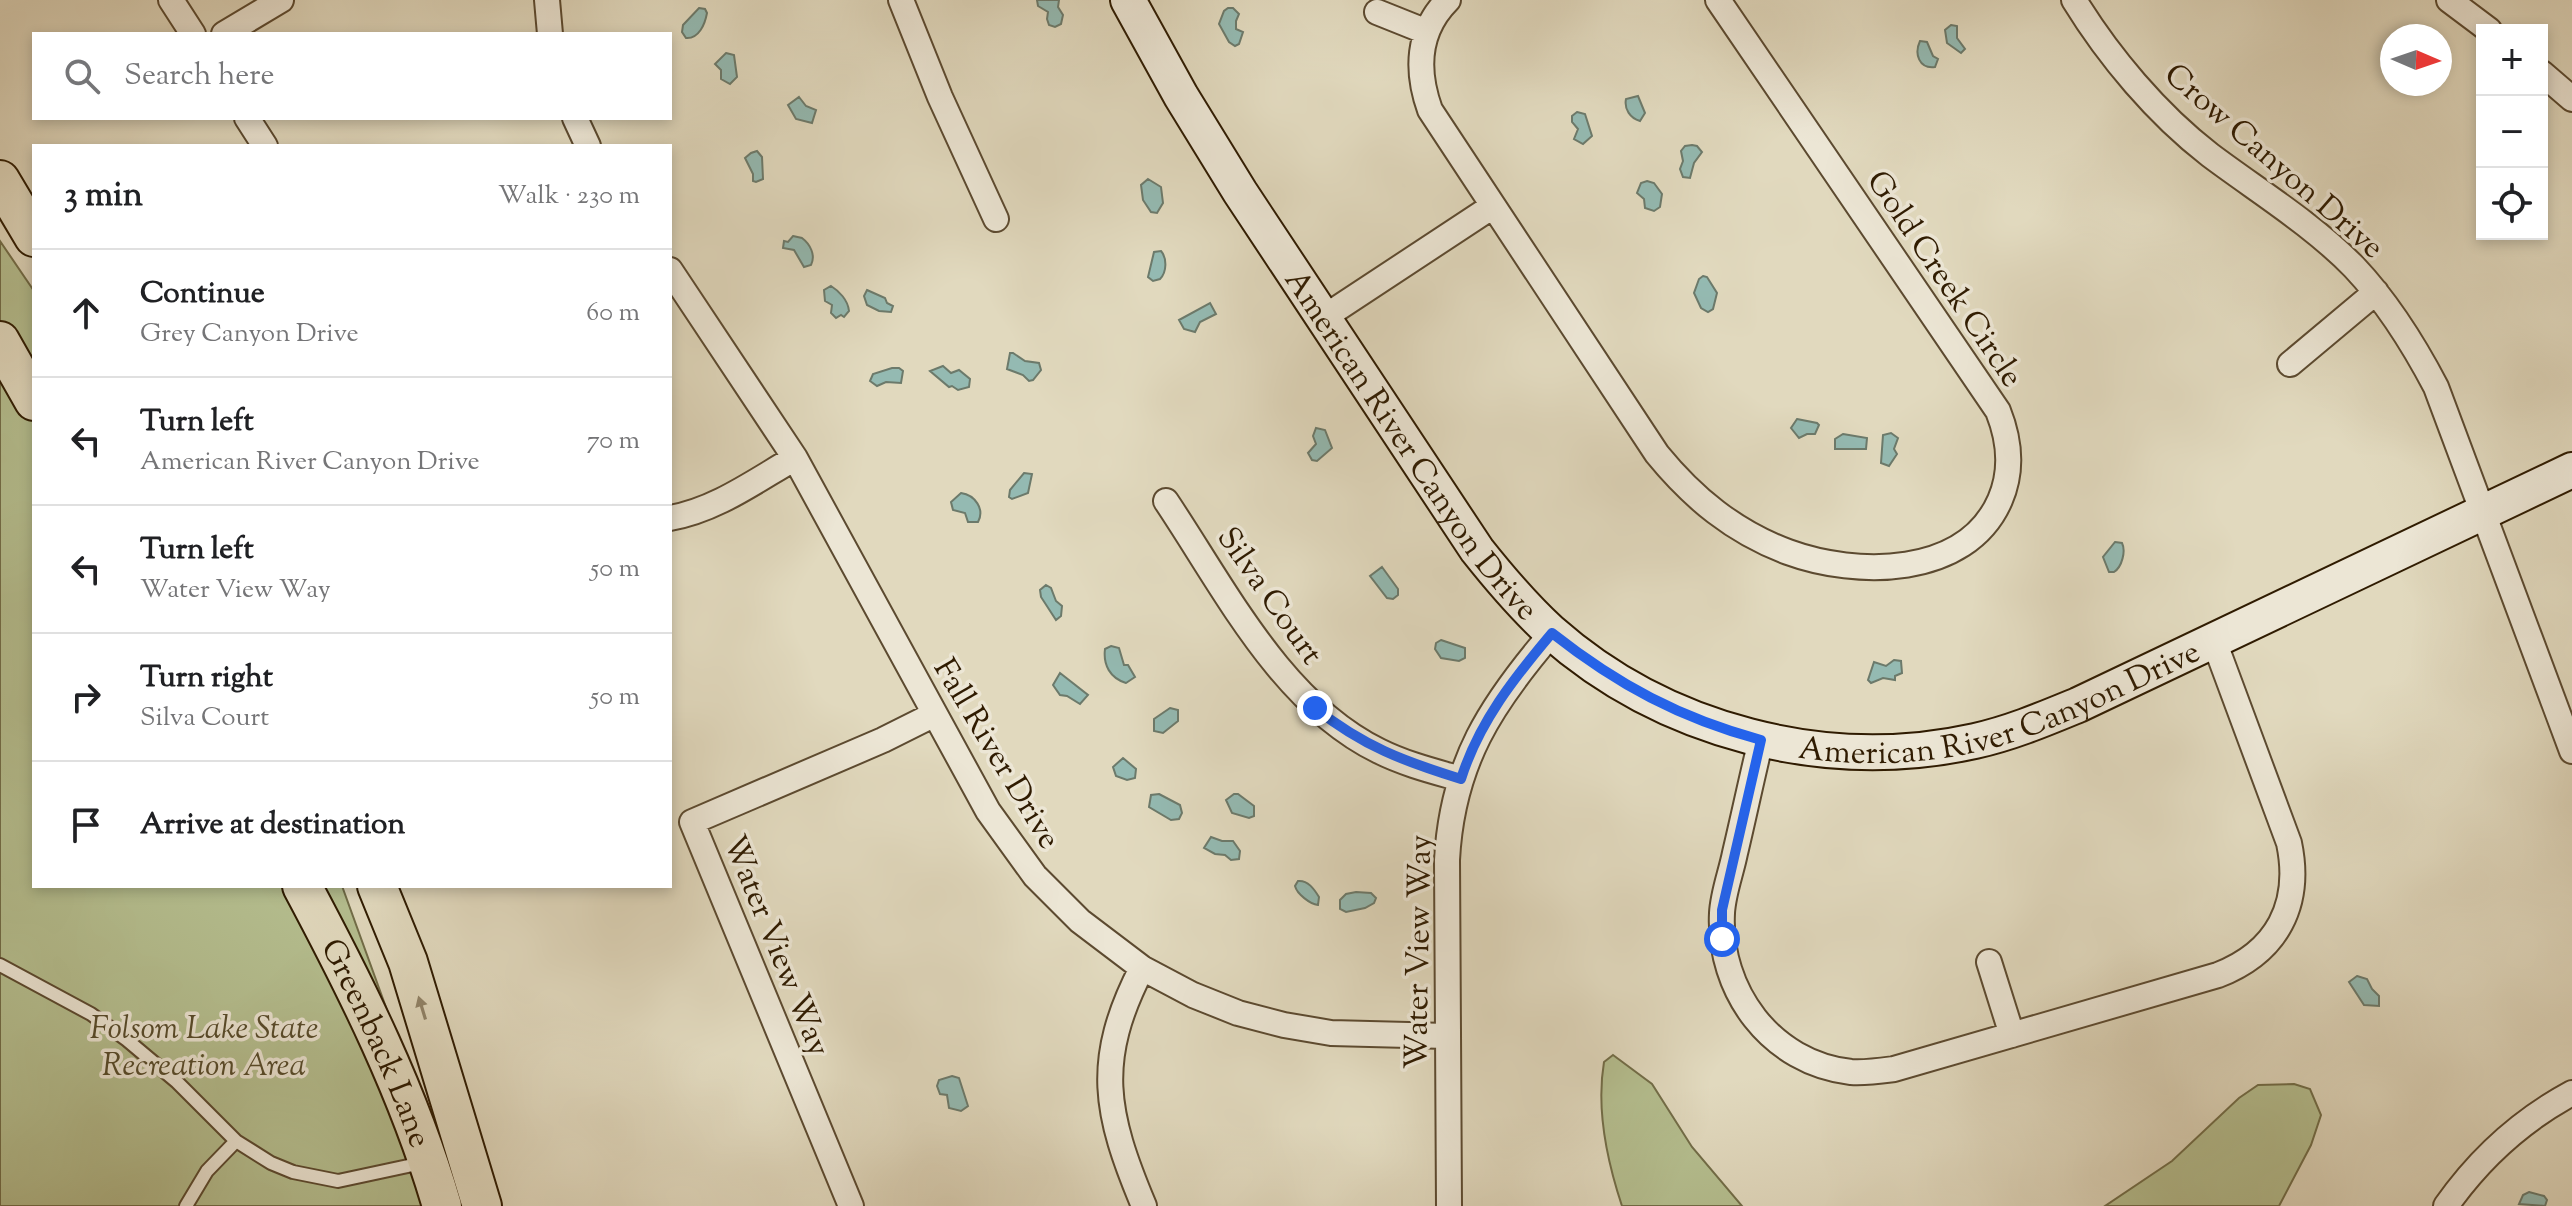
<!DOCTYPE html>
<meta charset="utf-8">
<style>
body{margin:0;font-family:"Sorts Mill Goudy",serif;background:#f6f6f6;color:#202124}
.controls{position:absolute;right:24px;top:24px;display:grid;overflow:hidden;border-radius:0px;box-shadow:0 4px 12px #0003}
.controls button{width:72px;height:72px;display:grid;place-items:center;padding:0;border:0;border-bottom:2px solid #e0e0e0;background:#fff;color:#202124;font:40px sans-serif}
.compass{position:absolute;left:2380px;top:24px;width:72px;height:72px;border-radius:50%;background:#fff;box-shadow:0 4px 12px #0003;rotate:92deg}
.stop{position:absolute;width:24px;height:24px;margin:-18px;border:6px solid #2563eb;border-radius:50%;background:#fff}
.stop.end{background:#2563eb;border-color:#fff;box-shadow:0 2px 8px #0008}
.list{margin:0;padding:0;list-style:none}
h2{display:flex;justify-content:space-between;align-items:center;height:104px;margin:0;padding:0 32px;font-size:34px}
h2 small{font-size:26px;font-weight:400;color:#757577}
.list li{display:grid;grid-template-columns:52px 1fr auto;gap:24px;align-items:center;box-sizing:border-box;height:128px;padding:0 32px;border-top:2px solid #e0e0e0}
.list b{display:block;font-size:30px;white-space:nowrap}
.list p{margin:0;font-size:26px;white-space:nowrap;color:#757577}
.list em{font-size:26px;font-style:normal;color:#757577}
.icon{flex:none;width:44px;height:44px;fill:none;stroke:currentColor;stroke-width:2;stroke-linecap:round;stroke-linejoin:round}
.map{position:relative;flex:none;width:2572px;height:1206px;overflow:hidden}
.search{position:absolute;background:#fff;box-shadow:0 4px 12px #0003;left:32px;top:32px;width:640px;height:88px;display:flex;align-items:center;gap:20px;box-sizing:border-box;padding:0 28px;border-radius:0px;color:#757577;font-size:30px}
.panel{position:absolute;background:#fff;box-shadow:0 4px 12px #0003;left:32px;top:144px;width:640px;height:744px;border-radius:0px}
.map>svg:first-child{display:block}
.green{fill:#b5bf90;stroke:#726d48;stroke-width:2}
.water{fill:#94bab2;stroke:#6c7a6b;stroke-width:2}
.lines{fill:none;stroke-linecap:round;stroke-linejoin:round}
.service-casing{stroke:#5c4a30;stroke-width:16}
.minor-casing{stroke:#5c4a30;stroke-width:28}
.secondary-casing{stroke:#2f1b01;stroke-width:38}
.primary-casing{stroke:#2f1b01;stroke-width:42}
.service{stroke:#ece6d5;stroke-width:12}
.minor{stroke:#ece6d5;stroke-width:24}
.secondary{stroke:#ece6d5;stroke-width:34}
.primary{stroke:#e1d9be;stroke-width:38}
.oneway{fill:#918469}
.route{stroke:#2563eb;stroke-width:10}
.labels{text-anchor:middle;stroke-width:7;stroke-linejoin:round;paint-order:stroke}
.street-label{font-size:32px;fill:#2f1b01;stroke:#ece6d5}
.park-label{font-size:32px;font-style:italic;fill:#574c2c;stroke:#ece6d5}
</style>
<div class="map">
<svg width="2572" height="1206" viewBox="0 0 2572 1206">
<rect width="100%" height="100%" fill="#e1d9be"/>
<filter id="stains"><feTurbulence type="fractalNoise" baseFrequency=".0025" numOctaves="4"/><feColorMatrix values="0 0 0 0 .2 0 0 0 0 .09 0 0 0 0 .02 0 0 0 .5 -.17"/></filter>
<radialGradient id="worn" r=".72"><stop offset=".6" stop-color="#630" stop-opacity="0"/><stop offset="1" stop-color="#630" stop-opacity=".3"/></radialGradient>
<path class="green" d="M0 241 34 291V886H342L458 1206H0Z
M1613 1055 1652 1084 1692 1147 1742 1206H1622C1607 1161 1596 1109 1604 1062Z
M2294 1084 2310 1089 2321 1115 2311 1145 2279 1206H2105L2172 1161 2239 1098 2258 1085Z"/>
<path class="water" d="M1037 0H1059L1058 7 1063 15 1061 24 1055 27 1049 25 1047 19 1048 12 1038 6Z
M699 8 705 9 707 13C705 24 699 39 686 38L682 32 683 25Z
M1228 8H1233L1239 14 1236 21V29L1243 32 1239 44 1235 46 1229 42 1219 24 1224 11Z
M1951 25 1957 26V38L1965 49 1961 53 1947 43 1945 30Z
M1920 41 1927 42 1933 56 1938 59 1935 67C1919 69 1914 54 1920 41Z
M726 53 734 55 737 77 730 84 721 79V70L715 64Z
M1638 96 1645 113 1640 121C1630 118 1624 109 1626 99Z
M799 97 806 106 816 110 812 123 796 119 788 105Z
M1577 112 1585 114 1592 136 1583 144 1574 139 1578 129 1572 122V116Z
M1692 145 1697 146 1702 152 1694 163 1690 178 1683 177 1680 169 1683 161 1681 151 1685 146Z
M757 151 762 157 763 179 756 182 753 181V174L745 158 751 153Z
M1148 179 1161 187 1163 203 1157 213 1151 212 1143 200 1141 185Z
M1647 181 1654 183 1662 194 1660 207 1654 211 1645 208 1644 199 1637 193 1641 183Z
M793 236 802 238C810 244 816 255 811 265L804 267 794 250 783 248 784 241 788 242Z
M1161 251C1167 258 1167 272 1160 279L1153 281 1148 277 1154 252Z
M1703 276 1707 277 1717 293 1713 309 1708 312 1701 308 1694 293 1699 279Z
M831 286C839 291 848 300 849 311L844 317 841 315 836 318 831 313 832 305 825 301 824 290Z
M867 290 885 298 887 303 893 306 891 312 879 311 867 305 864 296Z
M1210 303 1216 314 1200 322 1195 332 1184 329 1179 320Z
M1010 353H1013L1025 361 1039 363 1041 370 1033 380 1029 381 1023 375 1007 369Z
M943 366 951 373 959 370 970 379 969 387 958 390 952 386 949 387 930 371Z
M892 368H899L903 371 901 383 886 382 877 386 870 381 873 374Z
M1797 419 1817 423 1819 425 1815 434H1807L1799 438 1791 428Z
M1316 428 1325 430 1332 448 1317 461 1312 460 1308 453 1316 444 1313 436Z
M1891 433 1898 438 1894 449 1897 454 1889 466 1881 463 1883 435Z
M1843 434 1867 438 1866 449H1835V439Z
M1024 473 1032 474 1028 493 1012 499 1009 497 1010 490Z
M961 493C975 495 985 509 978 522H968L965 513 953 510 951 502Z
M2115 542 2122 543C2126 551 2122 567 2114 572H2109L2103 557Z
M1382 567 1398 589V595L1393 599 1387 598 1370 576Z
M1046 585 1051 588 1056 601 1062 606 1061 616 1056 620 1041 597 1040 590Z
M1441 640 1465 648V658L1459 661 1441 658 1435 649 1436 643Z
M1111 646 1119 648 1124 665H1128L1135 677 1126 683C1110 678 1103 665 1105 649Z
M1894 660 1901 661 1902 673 1895 676V680L1883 678 1871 683 1868 680 1874 662 1886 666Z
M1060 673 1088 695 1080 704 1067 696 1060 695 1053 685Z
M1170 708 1178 710V721L1163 733 1154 731V719Z
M1123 758 1136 769 1135 778 1127 780 1116 776 1113 767Z
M1159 794 1180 805 1182 813 1179 819 1171 820 1149 807 1151 795Z
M1234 794H1238L1254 806V816L1249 818 1232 813 1226 800Z
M1211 837 1222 841H1233L1240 851 1239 859 1231 860 1225 855 1215 854 1204 848Z
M1298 881C1308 880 1314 889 1319 897L1318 905C1310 904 1297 894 1295 886Z
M1356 892 1371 893 1376 898 1374 903 1365 908 1346 912 1340 909V900L1346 894Z
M2357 976 2367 979 2372 989 2379 996V1006L2364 1005 2349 982Z
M952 1076 959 1078 968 1106 961 1111 949 1108 947 1095 940 1094 937 1086 939 1080Z
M2529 1192 2544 1196 2547 1200 2545 1206 2519 1204 2523 1195Z"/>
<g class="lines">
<g class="service-casing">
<path id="service" d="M0 965 91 1014 127 1040 177 1082 236 1141 271 1163 293 1172 338 1181 422 1163
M186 1206 207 1171 236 1141"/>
</g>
<g class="minor-casing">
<path id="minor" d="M171 0 193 34
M547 0 550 34
M901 0 940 97 996 219
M1448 0C1417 31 1416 71 1430 110L1657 454C1693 498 1734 532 1788 552 1856 577 1966 578 2000 500 2013 470 2010 441 1998 411L1718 0
M2074 0C2109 57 2157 114 2210 155 2258 191 2312 224 2354 267 2388 303 2413 343 2436 387L2572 751
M2449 0 2489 30
M1377 12 1427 32
M224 34 281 0
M2542 73 2572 99
M247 118 265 146
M575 118 588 146
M670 270 795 458 988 811 1035 876 1080 921 1142 968 1193 995 1238 1013 1284 1025 1331 1033 1447 1036
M1323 318 1493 206
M2290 364 2376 292
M1166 501C1225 589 1281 703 1379 751 1405 764 1433 771 1461 779
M670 518C716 510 755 481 795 458
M1761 740C1752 777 1744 815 1735 853 1731 873 1723 893 1722 913 1718 991 1771 1063 1851 1072 1865 1073 1879 1071 1894 1069L2218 975C2277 952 2302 905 2289 843L2214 641
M1989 962 2012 1035
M1142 968C1094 1061 1105 1113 1144 1206
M851 1206 692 822 883 740 935 714
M1449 1206 1447 860C1452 763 1491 704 1552 633
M2446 1206C2479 1159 2522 1120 2572 1093"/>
</g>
<g class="secondary-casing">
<g id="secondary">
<path id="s1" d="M1128 0 1181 96 1240 192 1477 550C1500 579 1523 606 1550 631 1664 732 1826 774 1975 741 2011 733 2044 719 2078 705L2572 470"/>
</g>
</g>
<g class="primary-casing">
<g id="primary">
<path d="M0 180 34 237"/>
<path d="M0 341 34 401"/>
<path id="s2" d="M302 886C357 989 409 1093 442 1206"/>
<path d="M377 886 408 962 482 1206"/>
</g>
</g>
<use href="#service" class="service"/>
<use href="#minor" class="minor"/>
<use href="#secondary" class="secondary"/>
<use href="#primary" class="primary"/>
</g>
<defs><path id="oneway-solid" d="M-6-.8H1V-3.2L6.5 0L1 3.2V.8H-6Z" transform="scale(2)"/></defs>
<use class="oneway" href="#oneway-solid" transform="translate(422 1008) rotate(-107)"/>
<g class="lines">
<path class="route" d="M1315 708C1363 746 1403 761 1461 779 1479 722 1514 678 1552 633 1618 685 1680 718 1761 740L1722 910V939"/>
</g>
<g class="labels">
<g class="street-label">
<text transform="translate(2275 160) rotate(41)" y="11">Crow Canyon Drive</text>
<text transform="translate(1946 278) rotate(56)" y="11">Gold Creek Circle</text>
<text dy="11" stroke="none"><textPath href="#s1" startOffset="528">American River Canyon Drive</textPath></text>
<text transform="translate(1271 595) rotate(55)" y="11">Silva Court</text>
<text dy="11" stroke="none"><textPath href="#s1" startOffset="1248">American River Canyon Drive</textPath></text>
<text transform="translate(998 753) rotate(59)" y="11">Fall River Drive</text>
<text transform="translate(778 945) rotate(68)" y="11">Water View Way</text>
<text transform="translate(1417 952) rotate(-89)" y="11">Water View Way</text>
<text dy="11" stroke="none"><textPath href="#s2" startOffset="174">Greenback Lane</textPath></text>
</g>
<g class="park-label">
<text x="204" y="1038">Folsom Lake State<tspan x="204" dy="37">Recreation Area</tspan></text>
</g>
</g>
<rect width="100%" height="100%" filter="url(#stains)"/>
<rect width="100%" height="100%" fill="url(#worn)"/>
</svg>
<div class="controls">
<button>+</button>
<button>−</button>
<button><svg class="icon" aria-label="locate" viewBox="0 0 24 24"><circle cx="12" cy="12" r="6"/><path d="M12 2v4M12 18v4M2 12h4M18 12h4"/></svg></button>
</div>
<svg class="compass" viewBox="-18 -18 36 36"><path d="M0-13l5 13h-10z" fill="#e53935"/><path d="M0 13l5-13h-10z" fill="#757577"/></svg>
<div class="stop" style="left:1722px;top:939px"></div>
<div class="stop end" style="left:1315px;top:708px"></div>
<div class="search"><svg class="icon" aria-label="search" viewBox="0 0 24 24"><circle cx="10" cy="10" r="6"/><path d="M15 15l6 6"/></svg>Search here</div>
<section class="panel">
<h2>3 min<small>Walk · 230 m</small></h2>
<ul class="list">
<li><svg class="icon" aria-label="ahead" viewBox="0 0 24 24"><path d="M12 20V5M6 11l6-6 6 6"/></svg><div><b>Continue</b><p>Grey Canyon Drive</p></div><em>60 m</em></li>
<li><svg class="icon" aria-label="left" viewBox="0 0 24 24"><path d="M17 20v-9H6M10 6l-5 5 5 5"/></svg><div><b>Turn left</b><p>American River Canyon Drive</p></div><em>70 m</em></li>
<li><svg class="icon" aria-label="left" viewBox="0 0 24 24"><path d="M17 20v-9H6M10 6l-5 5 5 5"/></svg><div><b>Turn left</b><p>Water View Way</p></div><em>50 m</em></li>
<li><svg class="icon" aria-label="right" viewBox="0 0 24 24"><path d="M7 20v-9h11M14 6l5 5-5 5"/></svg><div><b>Turn right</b><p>Silva Court</p></div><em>50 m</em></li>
<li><svg class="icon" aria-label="arrive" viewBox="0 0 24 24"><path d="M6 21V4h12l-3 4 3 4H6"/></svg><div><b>Arrive at destination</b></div></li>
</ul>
</section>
</div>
